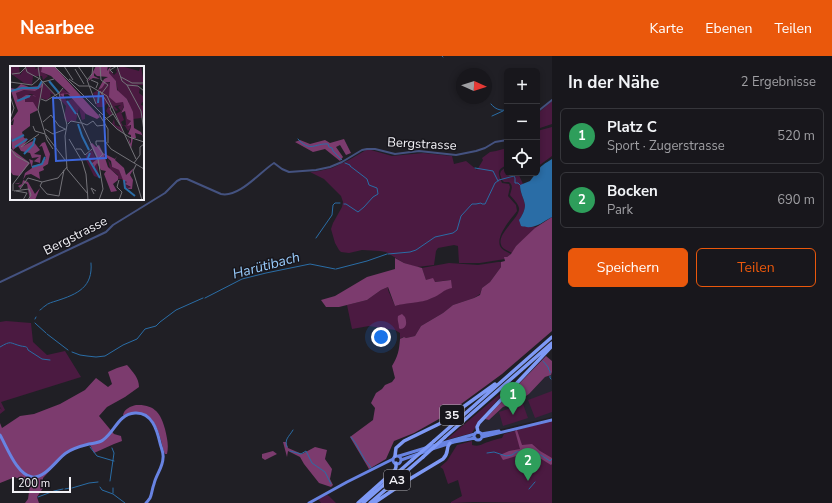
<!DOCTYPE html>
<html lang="de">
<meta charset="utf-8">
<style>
body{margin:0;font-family:"Nunito Sans",sans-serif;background:#252429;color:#f1f3f6}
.controls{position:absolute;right:12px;top:12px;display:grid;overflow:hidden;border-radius:6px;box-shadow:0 2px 6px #0003}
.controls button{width:36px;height:36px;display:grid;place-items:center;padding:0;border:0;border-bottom:1px solid #36363b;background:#18171c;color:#f1f3f6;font:20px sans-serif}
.compass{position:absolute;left:456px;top:12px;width:36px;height:36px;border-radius:50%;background:#18171c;box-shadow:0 2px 6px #0003;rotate:93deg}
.scale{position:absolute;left:12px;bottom:10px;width:59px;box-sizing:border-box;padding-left:4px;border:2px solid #f2f1f6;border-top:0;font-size:11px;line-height:14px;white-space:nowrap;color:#f2f1f6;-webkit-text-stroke:3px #17161c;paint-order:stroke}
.you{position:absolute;left:381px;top:281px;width:14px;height:14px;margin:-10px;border:3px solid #fff;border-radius:50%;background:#1a73e8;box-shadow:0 0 0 6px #1a73e833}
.badge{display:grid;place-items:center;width:26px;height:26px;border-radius:50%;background:#ea580c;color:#fff;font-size:13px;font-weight:700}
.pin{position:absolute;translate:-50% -33px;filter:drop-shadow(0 1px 2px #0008)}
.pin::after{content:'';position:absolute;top:21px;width:14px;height:12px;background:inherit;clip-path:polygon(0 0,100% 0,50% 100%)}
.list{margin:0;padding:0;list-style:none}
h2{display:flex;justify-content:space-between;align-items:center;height:52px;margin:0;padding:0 16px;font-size:17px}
h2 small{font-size:13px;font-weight:400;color:#9f9fa3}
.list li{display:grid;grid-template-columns:26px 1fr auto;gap:12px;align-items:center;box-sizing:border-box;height:56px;margin:0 8px 8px;padding:0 8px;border:1px solid #36363b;border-radius:6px}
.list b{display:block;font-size:15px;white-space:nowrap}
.list p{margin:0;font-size:13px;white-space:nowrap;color:#9f9fa3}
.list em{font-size:13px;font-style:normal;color:#9f9fa3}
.actions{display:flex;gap:8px;padding:12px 16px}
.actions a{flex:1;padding:9px 0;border:1px solid #ea580c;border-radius:6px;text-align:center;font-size:14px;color:#ea580c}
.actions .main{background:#ea580c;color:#fff}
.icon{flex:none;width:22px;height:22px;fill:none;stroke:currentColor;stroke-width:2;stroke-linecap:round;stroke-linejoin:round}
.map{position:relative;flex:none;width:552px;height:447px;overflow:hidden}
header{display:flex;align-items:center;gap:24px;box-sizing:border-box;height:56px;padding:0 20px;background:#ea580c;color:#fff}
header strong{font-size:19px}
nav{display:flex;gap:22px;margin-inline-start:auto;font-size:14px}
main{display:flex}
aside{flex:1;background:#18171c}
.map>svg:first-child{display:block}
.built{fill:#272531}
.green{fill:#4b1a41}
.forest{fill:#7c3b6e}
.water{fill:#2a6da6}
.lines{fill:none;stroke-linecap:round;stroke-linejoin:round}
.stream{stroke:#2a6da6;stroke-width:1}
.minor{stroke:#445280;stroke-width:2}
.major{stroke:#6883e2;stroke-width:3}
.highway{stroke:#7e99f5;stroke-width:3.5}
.highway-bridge{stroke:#7e99f5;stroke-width:3.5}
.labels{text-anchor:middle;stroke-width:3;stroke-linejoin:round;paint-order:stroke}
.shield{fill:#17161c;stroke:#b0afb5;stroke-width:1}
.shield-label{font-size:12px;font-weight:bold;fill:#f2f1f6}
.street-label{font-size:13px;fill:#f2f1f6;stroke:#17161c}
.water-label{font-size:14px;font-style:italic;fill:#98cafa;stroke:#17161c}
.inset-river{fill:none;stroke:#2a6da6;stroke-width:2}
.inset-road{fill:none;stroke:#747379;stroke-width:1}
.view{fill:#3d66dc;fill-opacity:0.15;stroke:#3d66dc;stroke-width:2}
.inset-edge{fill:none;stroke:#f2f1f6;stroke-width:2}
</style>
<header>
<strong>Nearbee</strong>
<nav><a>Karte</a><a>Ebenen</a><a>Teilen</a></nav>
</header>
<main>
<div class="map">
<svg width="552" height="447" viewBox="0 0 552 447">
<rect width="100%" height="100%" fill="#201f25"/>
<path class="built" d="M552 316V361L484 377 479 374V370L485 363 489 364 503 351 518 346 523 342 529 338 545 321 551 319Z"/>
<path class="green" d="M552 45V68L537 73V58Z
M552 71V100L537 111V75Z
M507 92V109C496 114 498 117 502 127L509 128 510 131 508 140 516 149 517 155C511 163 496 179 500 190 502 194 507 196 511 198L507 201H505V203L480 207H459L458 190 454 189 438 192 436 195 434 209 417 211 404 207 386 196 380 195 362 194 349 197 341 196 339 194 335 187 331 173 333 167 342 151 343 146 341 140 324 123 310 116 319 115 332 112 349 104 366 94H371L392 100 423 97 452 100 454 108 466 105 477 114 483 104 482 102 490 96 496 95Z
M507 110V117H518L523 128 520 130C520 137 524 142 525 149 525 154 522 160 519 164L535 171 539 170 516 190 512 197C509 195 505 194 503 192 492 180 521 162 519 152 518 147 513 143 510 139 511 134 514 130 509 126H504L502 124 500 118 501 115Z
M498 206H501V211L490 226 482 232 480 238 474 242 453 249 443 257 421 270 415 280 406 282 403 281 400 283V277L395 274 369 270 352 273 347 249 367 244 381 234 388 231V234L395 250C405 246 416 247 426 244 436 242 443 233 451 232L450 224 434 226 426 224 422 212 449 207 478 209Z
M6 265 31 267 33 286 47 299 65 295 81 321 1 346 5 354 0 358V352L2 354 0 351V266Z
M515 325 477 367 475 372 472 377 446 384Z
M552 335V356L535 362 528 344Z
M523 348 528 362 503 370 499 356Z
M552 364V447L474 446 451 447V446L462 440 458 424 448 428 443 413 440 411 447 405 457 389 472 385V389C480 391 481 388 488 386 493 384 497 383 502 382L504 378Z
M327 439 329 440 336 447H321L318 443Z"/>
<path class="forest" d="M344 83 351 97 346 99 340 89 336 91 343 101 340 105 325 93 313 96 295 86 300 84 310 88 325 84 330 87Z
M552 161V275L502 318 446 359 414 377 394 385 386 403 369 413 350 381 373 364 375 352 371 347 376 337 382 333 385 329 392 326 395 322 392 310C398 300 399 295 400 283L404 281 406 282 415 280 421 270 443 257 453 249 474 242 480 239 482 232 490 226 501 211V206L505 205 504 201H507L511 198 516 190 535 172Z
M395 202 404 207 422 212 426 224 433 222 435 226 451 224 452 232C444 233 439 240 432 242 420 248 407 246 395 250L388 231 381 234 367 244 339 251H326L321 244 335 240 367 221 395 213Z
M402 258 405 261C407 266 407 273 400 273L399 272C399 267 397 265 398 260Z
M546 300 552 305V316L551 319 545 321 529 338 523 342 518 346 503 351 489 364 485 363Z
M127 309C133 316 139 322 139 331L125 341 107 351 99 360 114 378 121 380 122 385 114 388 94 397 89 387 69 394 43 422V432L37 441 39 447H25L28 443 30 429C26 425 20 425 15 421L0 427V367L2 372 20 360 34 358 60 348 85 334 96 322 108 331 112 328 108 316 117 312Z
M136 349C154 348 161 357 165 373 167 382 169 389 167 398H165L164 396C161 385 157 361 143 358 139 356 129 359 124 360L123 359C124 353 131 350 136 349Z
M517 374 522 389 532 388 540 395 552 402V408L551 409 530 396 503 404 500 399 509 395 520 393 515 375Z
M283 386H286L288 392 302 398 315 391 327 394 325 403 332 413 330 423 333 429 331 431 319 427 304 408 300 401 288 395 287 401Z
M273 395 277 398 265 404 262 402V398Z"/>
<path class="water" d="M552 103V161C541 167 534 174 521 170L519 164C522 160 525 154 525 149 524 142 520 137 520 129L530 125 536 117H537C539 110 546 107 552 103Z"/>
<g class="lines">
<path class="stream" d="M442 0 443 1
M537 34H538
M491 48C495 53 500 55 507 54
M492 60 503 55
M298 83C310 97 315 87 328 88L329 91 332 92 333 95 342 104
M475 112 493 115 498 125
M344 148H346L358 156 364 151 373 141 378 138 377 132 369 129 367 123 350 110V109L345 107
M316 182 332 159 333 149 335 147H340
M388 198 410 196 416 194 435 181 453 177 457 174 461 160 472 148H476L481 147 482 148H485L486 146 495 127 499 124 514 120 515 122V127H518L521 130
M336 213 367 205 387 198
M205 242 242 223 266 217 310 208 335 213
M40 254C42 253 43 251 45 250 48 247 53 246 56 245 78 238 93 231 91 207
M35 263 36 261
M35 267 36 268 46 277
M47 278 68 294
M0 291C12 284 9 287 21 290 26 291 27 290 28 294L42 303 50 304
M72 296 80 299 87 300 96 301 105 300 123 289 137 283 145 273 156 270 160 266 176 254 203 242
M543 305 548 311 549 314 550 315V317
M550 320V322L551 323
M351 381C357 388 360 396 365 404 367 407 369 407 371 412
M90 391 97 400 114 405
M287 391C284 383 289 381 293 374
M290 395 301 398 306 395 312 407 325 416 331 428
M487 397 494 396 506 400 512 399 516 396 533 394 550 405 552 403
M110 425 114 397 112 392
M100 431 102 434 113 438 125 447
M72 432 89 427 98 426
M113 432V437
M65 433 70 432
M529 433 535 426
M38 441 54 435 63 433"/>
<path class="minor" d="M537 56 552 44
M0 226 106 176 113 169 165 137 177 125 181 123H187L221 138C239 142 260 116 274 107L282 113 289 116 316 114 330 111 342 106 362 94 367 93H375L395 98 419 95 456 99 476 95 485 92 495 86 507 84"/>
<path class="major" d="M474 380a4 4 0 1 1 8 0a4 4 0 1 1-8 0Z
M481 378 499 375
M0 379C7 391 17 419 32 421 45 423 57 403 66 397 73 392 81 390 89 388 94 387 99 387 103 384 115 376 118 358 135 357 152 356 157 374 160 387 161 392 164 397 163 402 163 411 156 419 154 428 152 433 152 438 150 442 148 445 148 445 146 447
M482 381 552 364
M399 400 432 390 475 378
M393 404a4 4 0 1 1 8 0a4 4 0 1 1-8 0Z
M401 404 435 392 454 386 475 382
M309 447 347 426 393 403"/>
<path class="highway" d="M478 376 477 371 479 367 552 290
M445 381 552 287
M434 385 552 281
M395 400 396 392 404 385 441 367 495 328
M358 447 395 414 396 411V407
M363 447 412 404
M370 447 423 401
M374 447 408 424 443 403C450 396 445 393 450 387"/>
<path class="highway-bridge" d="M423 401 445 381
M412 404 434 385"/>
</g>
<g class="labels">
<g class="shield">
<rect x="440" y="349" width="24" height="20" rx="3"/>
<rect x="384" y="414" width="26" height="20" rx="3"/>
</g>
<g class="shield-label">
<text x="452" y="363">35</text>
<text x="397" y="428">A3</text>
</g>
<g class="street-label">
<text transform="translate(422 87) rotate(3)" y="5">Bergstrasse</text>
<text transform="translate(75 179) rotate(-27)" y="5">Bergstrasse</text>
</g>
<g class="water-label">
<text transform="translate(266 209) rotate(-15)" y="5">Harütibach</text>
</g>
</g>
<g transform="translate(10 10)">
<rect width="134" height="134" fill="#201f25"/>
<path d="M0 0H9L10 9 16 0H26L25 3 32 0 31 5 38 10 33 14 32 10H23L22 19 14 17 0 7ZM111 0 129 5 130 2 131 1 134 17 128 16 133 18 134 19H126L130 21 129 27 133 30 134 28V37L132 36 131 39 134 40V51L131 52 123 53 118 34 108 26 106 15 99 7 100 4 104 9 107 6 110 12 106 4ZM96 16 101 17V31L113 36 114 40 111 46 114 54 111 56 113 60 116 59 115 45 117 53 121 55 119 58 121 61 118 65 115 60H112L113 67 102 58 104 53 105 59 110 61 106 48 111 45 108 41 111 39 104 40 108 44 106 45 101 39 99 40 102 48 100 50 96 45 99 39 97 37 94 41H87L83 27 92 22ZM33 17 46 30 40 27 41 30 37 34 31 32 27 43 25 39 15 36V32L24 29 20 28 8 34 6 27 14 24 25 25 32 21ZM53 23 60 28 52 29 57 35 62 33 70 39 75 46V53L72 54 69 42 66 55 57 56 54 52 56 40 46 29 49 32V27ZM82 84 86 93 82 100 87 96 89 112 84 110 76 94V89ZM98 93 102 101 109 104 113 113 117 116 116 119 121 122H116L112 113H108V109L100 103Z" fill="#4b1a41"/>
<path d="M32 0H44L90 51 87 53 76 48 58 28 54 27V32L50 28 56 27 60 28 41 10 31 6ZM86 0H98L97 5 101 0 99 7 106 15 107 24 117 33 123 46 124 62 131 66 134 73 132 69 125 67 126 72H123L121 83 118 71 121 78V69L118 68 121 61V59L117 60 121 55 117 53 115 45 111 47 114 41 113 36 106 37 99 31 100 16H96L92 22 88 24 94 13 98 11 87 10 84 7V10L90 13 83 12 78 15ZM32 15V21L25 25 14 24 6 27 8 34 16 29H23L25 30 26 31 22 29 15 33V36H23L28 44 20 48V60L12 66 14 72 18 73 13 80 23 75 30 84 24 88 31 89 30 97 23 95 22 100 32 98 36 92 32 80 29 81 32 77 35 76 40 88 38 98 33 101 34 104 29 106 30 113 21 108 16 109 13 114 18 116 25 128 30 122 25 134H20L17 118 14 117 10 122 8 120 12 118 15 107 22 102 19 93 24 95 29 91 22 92 20 87 11 85 8 80 3 84 2 82 0 59H3L4 53 0 57 8 45 0 22 6 23 11 18 19 21 30 20ZM82 77 86 81 89 79 93 87 105 93 107 90 105 94 114 102 116 109 124 102 120 109 123 114 122 123H117L121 121 115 118 117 116 113 114 109 104 102 101 101 95 94 89 98 101 108 110V114L103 118 107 125 101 126 94 108 96 105 91 104 87 97 83 103 84 99 81 98 87 93 80 78ZM0 82 20 97 10 109V116L9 118H4L10 117V110L3 109 0 105Z" fill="#7c3b6e"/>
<path class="inset-river" d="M39 15 49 27M1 25 12 22H28L32 15M7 35 20 30M57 35 66 48M88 37 89 25M68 58 72 70M72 70 79 84M2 75 14 69M5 81 17 73M80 87 78 92 90 112M14 88 23 79 25 72M22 101 32 98 35 91M114 114 115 122 125 130"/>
<path class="inset-road" d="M15 0 17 6 30 13M28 0 30 13 51 35M44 0 107 63 119 71 134 76M54 0 63 14M68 0 77 13M83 0 82 8 77 14 86 38M90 0 91 14 98 19 92 27M107 0 112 15 117 19 131 45 134 65M65 3 74 18M103 7 100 4 107 0M2 8 10 7 15 2M111 11 122 17H134M59 13 69 20H79M81 14 88 17 86 22M0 16 22 19 29 13M117 19 128 20 134 25M80 20 97 30 126 93M53 22 49 27 57 59 55 70 57 103 78 128M90 25 100 41M0 30 4 42 0 53M31 33 36 35 49 27M102 40 100 43 110 59M67 47 88 93M89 48 98 63V77M93 55 103 48M33 56 41 49 49 60 55 63M72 57 77 59 83 55 87 60 95 59M58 58 61 55 71 57M23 60 25 65 35 68M35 63 43 68 56 63M36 69 55 94M59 73 72 95 76 108 78 134M11 81 29 68M0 82 6 90 19 97 3 118V125M43 83 37 74 28 44 33 16 44 13M66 83H71L75 89 82 83M124 97 130 89V81L134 78M126 99 123 105 132 134M109 114 107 121 112 126 109 134M32 116 30 120 37 128 49 130 54 104M32 116 48 112 57 101M10 123 18 112 32 116M4 125 19 123 21 129 18 134M6 125 17 127 13 134M84 128 81 122 86 125M89 134 93 123 88 93 93 88 86 78V75H95L101 83 134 103"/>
<path class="view" d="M93 30 96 92 46 95 43 32Z"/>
<rect width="134" height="134" class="inset-edge"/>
</g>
</svg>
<div class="controls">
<button>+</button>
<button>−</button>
<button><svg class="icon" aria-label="locate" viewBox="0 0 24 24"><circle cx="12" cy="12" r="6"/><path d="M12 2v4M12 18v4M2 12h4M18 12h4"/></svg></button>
</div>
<svg class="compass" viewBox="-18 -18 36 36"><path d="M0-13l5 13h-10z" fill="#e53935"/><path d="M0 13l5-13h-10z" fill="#9f9fa3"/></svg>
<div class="scale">200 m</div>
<div class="you"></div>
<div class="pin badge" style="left:513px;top:359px;background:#2e9e5b">1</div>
<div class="pin badge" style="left:528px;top:425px;background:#2e9e5b">2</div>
</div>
<aside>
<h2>In der Nähe<small>2 Ergebnisse</small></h2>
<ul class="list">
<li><span class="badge" style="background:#2e9e5b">1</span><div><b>Platz C</b><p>Sport · Zugerstrasse</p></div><em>520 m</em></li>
<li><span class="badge" style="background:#2e9e5b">2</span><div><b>Bocken</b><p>Park</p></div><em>690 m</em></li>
</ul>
<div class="actions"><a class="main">Speichern</a><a>Teilen</a></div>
</aside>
</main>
